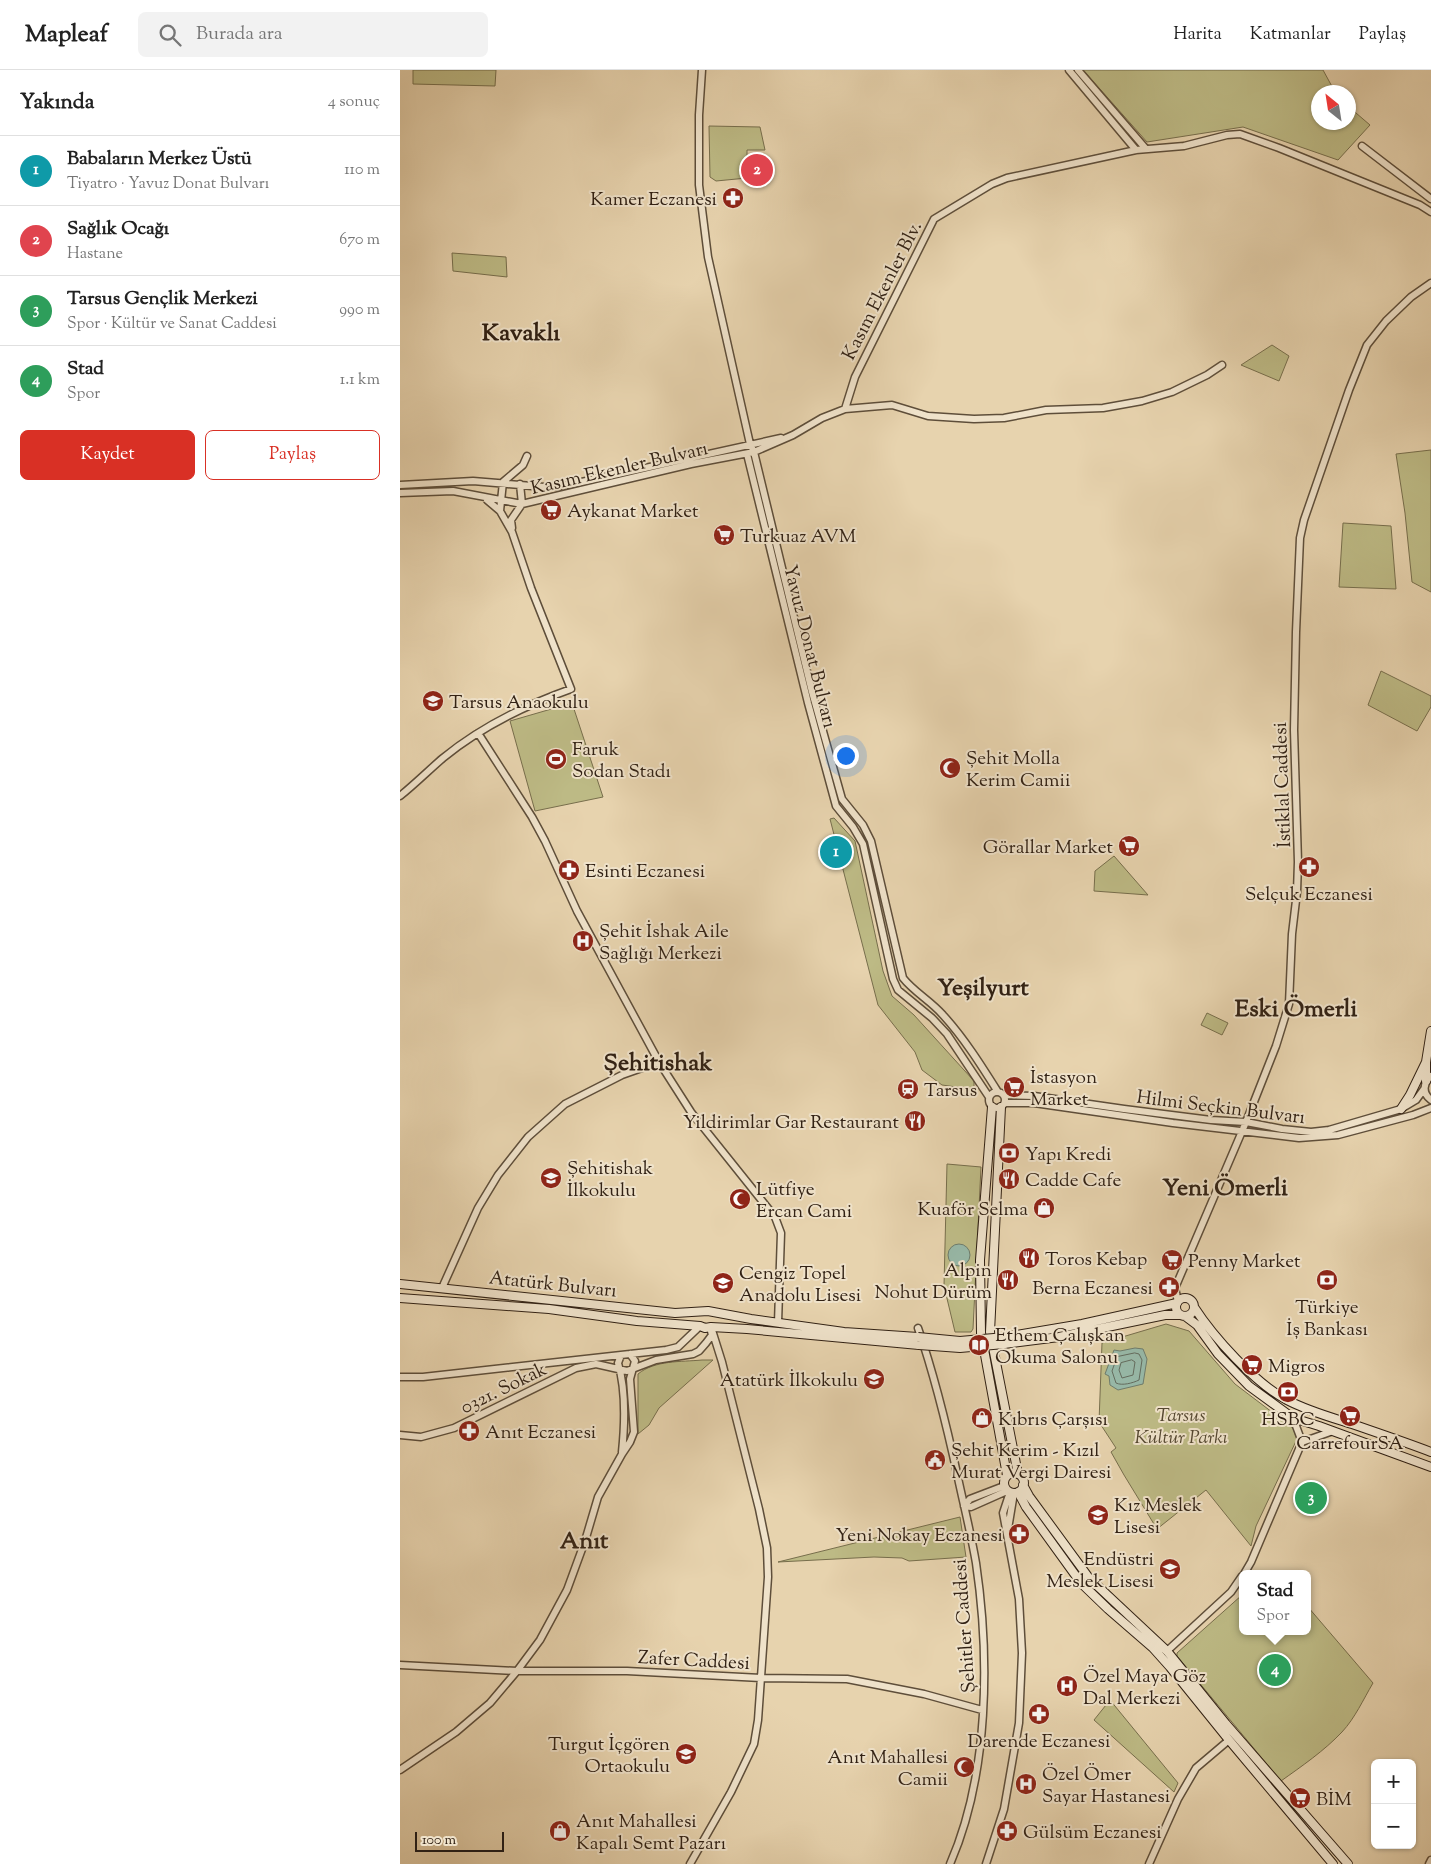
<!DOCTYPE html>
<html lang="tr">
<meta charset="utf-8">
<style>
body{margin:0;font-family:"Sorts Mill Goudy",serif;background:#f2f2f2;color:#222}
.controls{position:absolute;right:15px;bottom:15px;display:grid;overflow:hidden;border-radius:8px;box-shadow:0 1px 4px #0004}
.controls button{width:45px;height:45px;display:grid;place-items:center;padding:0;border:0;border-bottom:1px solid #e0e0e0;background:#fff;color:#222;font:25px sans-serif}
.compass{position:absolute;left:911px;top:15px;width:45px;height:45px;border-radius:50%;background:#fff;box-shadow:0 1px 4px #0004;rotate:330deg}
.scale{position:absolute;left:15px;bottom:12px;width:89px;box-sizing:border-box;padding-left:5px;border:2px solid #312114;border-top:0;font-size:14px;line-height:18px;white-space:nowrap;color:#312114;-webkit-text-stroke:4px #efe2ca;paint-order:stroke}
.you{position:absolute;left:445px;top:685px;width:18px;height:18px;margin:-12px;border:4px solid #fff;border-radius:50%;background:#1a73e8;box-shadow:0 0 0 8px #1a73e833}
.badge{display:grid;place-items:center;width:32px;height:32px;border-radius:50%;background:#d93025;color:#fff;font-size:16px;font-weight:700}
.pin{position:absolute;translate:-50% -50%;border:2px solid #fff;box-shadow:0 1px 5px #0006}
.popup{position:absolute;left:839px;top:1500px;width:72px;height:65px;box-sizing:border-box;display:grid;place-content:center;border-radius:8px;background:#fff;filter:drop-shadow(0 1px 4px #0005);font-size:16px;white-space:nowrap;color:#767676}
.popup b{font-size:19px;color:#222}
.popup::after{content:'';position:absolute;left:50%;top:100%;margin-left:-10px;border:10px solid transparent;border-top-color:#fff}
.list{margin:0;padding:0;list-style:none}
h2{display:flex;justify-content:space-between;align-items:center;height:65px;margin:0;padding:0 20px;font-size:21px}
h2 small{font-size:16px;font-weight:400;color:#767676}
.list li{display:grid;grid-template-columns:32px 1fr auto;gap:15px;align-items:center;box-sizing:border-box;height:70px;padding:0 20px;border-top:1px solid #e0e0e0}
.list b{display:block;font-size:19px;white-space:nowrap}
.list p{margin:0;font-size:16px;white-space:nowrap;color:#767676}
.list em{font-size:16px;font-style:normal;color:#767676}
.actions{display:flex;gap:10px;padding:15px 20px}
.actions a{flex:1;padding:11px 0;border:1px solid #d93025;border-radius:8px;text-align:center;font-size:18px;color:#d93025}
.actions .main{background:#d93025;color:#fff}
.icon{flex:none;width:28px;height:28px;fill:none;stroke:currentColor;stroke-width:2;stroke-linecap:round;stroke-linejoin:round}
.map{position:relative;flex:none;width:1031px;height:1794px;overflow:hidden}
header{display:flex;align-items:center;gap:30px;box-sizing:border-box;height:70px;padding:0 25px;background:#fff;border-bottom:1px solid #e0e0e0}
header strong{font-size:24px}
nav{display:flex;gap:28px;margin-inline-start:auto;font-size:18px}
.search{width:350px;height:45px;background:#f2f2f2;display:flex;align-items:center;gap:12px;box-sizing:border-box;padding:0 18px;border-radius:8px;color:#767676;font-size:19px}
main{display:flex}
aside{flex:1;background:#fff}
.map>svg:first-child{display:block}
.green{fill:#bdba85;stroke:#776e4c}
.water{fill:#97b8a7;stroke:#6e7c6c}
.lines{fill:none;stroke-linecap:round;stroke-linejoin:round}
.shore{stroke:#646c5e;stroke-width:1}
.tertiary-casing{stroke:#5e4e3a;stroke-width:9}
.secondary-casing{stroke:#312114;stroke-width:10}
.tertiary{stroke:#efe2ca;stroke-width:6}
.secondary{stroke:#efe2ca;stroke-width:8}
.secondary-bridge-casing{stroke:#312114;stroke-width:10;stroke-linecap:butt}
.secondary-bridge{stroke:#efe2ca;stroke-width:8}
.labels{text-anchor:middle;stroke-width:4;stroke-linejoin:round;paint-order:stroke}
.poi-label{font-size:19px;fill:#312114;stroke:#efe2ca;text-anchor:start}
.street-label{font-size:19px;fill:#312114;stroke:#efe2ca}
.park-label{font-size:19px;font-style:italic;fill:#544730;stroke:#efe2ca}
.district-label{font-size:24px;font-weight:bold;fill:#312114;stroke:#efe2ca}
</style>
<header>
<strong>Mapleaf</strong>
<div class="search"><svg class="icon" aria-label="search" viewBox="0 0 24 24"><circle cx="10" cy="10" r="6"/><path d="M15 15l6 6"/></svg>Burada ara</div>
<nav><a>Harita</a><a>Katmanlar</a><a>Paylaş</a></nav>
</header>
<main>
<aside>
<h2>Yakında<small>4 sonuç</small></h2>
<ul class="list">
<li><span class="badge" style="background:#0f9aa8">1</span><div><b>Babaların Merkez Üstü</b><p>Tiyatro · Yavuz Donat Bulvarı</p></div><em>110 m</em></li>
<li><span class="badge" style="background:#e0444e">2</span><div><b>Sağlık Ocağı</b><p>Hastane</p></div><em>670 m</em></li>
<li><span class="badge" style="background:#2e9e5b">3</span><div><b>Tarsus Gençlik Merkezi</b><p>Spor · Kültür ve Sanat Caddesi</p></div><em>990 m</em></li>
<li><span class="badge" style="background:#2e9e5b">4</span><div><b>Stad</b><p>Spor</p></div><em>1.1 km</em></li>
</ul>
<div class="actions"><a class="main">Kaydet</a><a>Paylaş</a></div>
</aside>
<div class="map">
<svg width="1031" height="1794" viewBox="0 0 1031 1794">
<rect width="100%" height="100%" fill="#e7d3ae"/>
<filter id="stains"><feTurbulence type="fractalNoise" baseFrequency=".004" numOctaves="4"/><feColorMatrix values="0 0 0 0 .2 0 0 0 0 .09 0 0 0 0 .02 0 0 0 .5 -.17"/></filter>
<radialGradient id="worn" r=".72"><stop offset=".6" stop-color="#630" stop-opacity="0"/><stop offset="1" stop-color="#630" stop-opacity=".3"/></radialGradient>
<path class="green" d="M13 0H96L95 16 13 14Z
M683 0H923L935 22H918V52H948L949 37 970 55 938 90 843 57 747 72Z
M309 56 360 57 365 80H347V108L316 111 310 107Z
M52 183 106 187 107 207 53 201Z
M872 275 889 286 879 311 841 295Z
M1031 380V522L1012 512 1005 443 996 384Z
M943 453 991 456 996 519 939 517Z
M981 601 1031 626V637L1017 661 968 635Z
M172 633 203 727 135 741 110 651Z
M434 748 455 771 483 901 492 926 514 945 574 1011V1016L571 1019 542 1015 522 1000 515 982 478 935 430 749Z
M714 786 748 825 694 821 695 801Z
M807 943 828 953 822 965 801 955Z
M547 1094 581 1097 573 1259 571 1262H555L544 1216Z
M766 1254 789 1261 835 1314 893 1358 897 1369 856 1456 851 1476 806 1420 757 1459 724 1405 711 1382 716 1378 699 1352 702 1273Z
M302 1290H313L259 1338 249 1355 238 1364V1304C255 1290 281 1292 302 1290Z
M560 1447 566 1487 509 1491 502 1488 474 1487 378 1492Z
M842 1525V1561H908V1537L973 1613C963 1630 955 1648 942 1662 924 1681 902 1696 881 1711L777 1586V1583Z
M710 1630 778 1713 774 1722 694 1650Z"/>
<path class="water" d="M548 1185a11 11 0 1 1 22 0a11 11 0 1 1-22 0Z
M735 1278 743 1279 747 1289 743 1314 718 1320 710 1315 709 1306 705 1304 714 1280 720 1281Z"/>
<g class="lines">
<path class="shore" d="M735 1283 739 1284 742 1290 739 1310C733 1313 722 1316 716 1313L712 1301 717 1287Z
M732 1290 735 1292 733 1305 722 1308 719 1300 721 1293Z"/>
<g class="tertiary-casing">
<path id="tertiary" d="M302 0 299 45V115L308 187 350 374 354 382 412 622 442 729 463 755 471 771 503 908C514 922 531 931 543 945 564 968 581 995 598 1022
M669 0 736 80
M678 0 746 79
M962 76 1031 129
M445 339 455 307 534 149 592 114 607 108 736 80 784 76 827 65 840 64 879 78 1020 135 1031 142
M347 384 408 633 436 736 453 757 463 774 493 909 498 920 532 948 547 964 589 1027
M0 415 73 411 144 417 168 415 381 368
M0 423 53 421 122 434 291 394 354 382 393 365 422 348 445 339 492 335 528 346 574 349 604 348 646 340 703 338 742 331 772 322 807 305 822 295
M100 441 103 412 123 395 127 386
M112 458 111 450 122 434 120 414
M78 663 132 747 145 771 177 841 259 992 291 1042 375 1147 381 1163 378 1253
M0 726C15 714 29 700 43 688 81 657 126 635 171 619L131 518 112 462 100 441 87 430
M1031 1006C1023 1013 1022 1023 1031 1030
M589 1030a8 8 0 1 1 16 0a8 8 0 1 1-16 0Z
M604 1025 634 1026 724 1039 811 1050 846 1052 882 1059 911 1062 929 1060 1001 1039 1016 1030 1024 1019
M605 1033H634L773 1053 899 1068 938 1065 1013 1045 1031 1038
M42 1218 78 1138 98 1105 128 1067 165 1034 222 1005 259 992
M778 1232 775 1218 846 1052 876 976 889 934 892 864 897 822 898 792 894 660 896 562 900 468 904 450 949 320 967 275 986 251 1011 227 1031 213
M518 1258C535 1307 547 1357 558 1408 564 1436 571 1464 576 1493 590 1588 589 1705 550 1794
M221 1285 218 1293C226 1320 225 1353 222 1382
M0 1307H23L266 1280 278 1277 300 1256
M893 1348 902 1372
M0 1365 21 1367 54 1358 176 1298 196 1294 227 1301 256 1290 293 1284 299 1281 306 1273 312 1265 311 1261
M902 1372 933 1361
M564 1436 571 1437 607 1421
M564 1436 570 1429 604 1416
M608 1459 614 1423
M844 1504 851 1492 902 1372
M767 1581 831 1522 842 1506
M0 1595 117 1601H227L361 1608 447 1609 524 1624 582 1640
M0 1700 56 1662 90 1633 117 1601 140 1570 167 1520 185 1471 198 1427 222 1384 230 1372 234 1362 230 1309 235 1291 230 1284
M290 1794 331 1722 354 1674 358 1650 368 1507 367 1478 359 1439 322 1292 311 1257
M586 1794 604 1739 619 1653 622 1583 619 1529 603 1443 610 1422
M749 1794 778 1729 796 1698 829 1670
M1029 1794 1031 1790"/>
</g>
<g class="secondary-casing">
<path id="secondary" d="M1026 1011V992L1031 961
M592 1037 580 1190 581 1263 607 1405
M601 1037 590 1262 618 1404
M1001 1039 1010 1025 1026 992
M0 1214 275 1243 308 1241 351 1249 444 1262 518 1267
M0 1228 149 1239 237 1251 300 1256 305 1258 311 1257 347 1259 519 1275
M776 1237a9 9 0 1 1 18 0a9 9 0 1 1-18 0Z
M794 1237C814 1268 855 1313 887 1330 908 1341 930 1347 952 1354 978 1363 1005 1372 1031 1382
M785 1246 797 1255 818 1284 849 1316 893 1348 919 1356 1031 1397
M605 1267 682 1254 777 1233
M604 1274 659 1267 765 1245H779
M604 1413a10 10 0 1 1 20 0a10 10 0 1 1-20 0Z
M623 1415 629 1426 689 1508 767 1581 826 1654 948 1794
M618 1422 626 1437 681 1513 708 1539 753 1578 770 1597 829 1670 933 1794"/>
</g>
<use href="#tertiary" class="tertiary"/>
<use href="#secondary" class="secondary"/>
<g class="secondary-bridge-casing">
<path id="secondary-bridge" d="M518 1267 560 1271 605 1267
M519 1275 560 1278 604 1274"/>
</g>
<use href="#secondary-bridge" class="secondary-bridge"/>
</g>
<defs>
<g id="pharmacy-disc" transform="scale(1.125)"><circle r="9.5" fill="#8f2418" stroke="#efe2ca"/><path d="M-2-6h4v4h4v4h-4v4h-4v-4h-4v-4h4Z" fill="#fff"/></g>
<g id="supermarket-disc" transform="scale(1.125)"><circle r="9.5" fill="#8f2418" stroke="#efe2ca"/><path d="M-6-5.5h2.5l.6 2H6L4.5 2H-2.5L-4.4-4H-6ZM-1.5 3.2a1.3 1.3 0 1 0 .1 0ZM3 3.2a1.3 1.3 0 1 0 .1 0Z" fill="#fff"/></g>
<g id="school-disc" transform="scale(1.125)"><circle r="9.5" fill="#8f2418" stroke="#efe2ca"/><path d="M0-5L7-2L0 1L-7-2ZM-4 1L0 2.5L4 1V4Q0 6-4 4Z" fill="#fff"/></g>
<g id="stadium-disc" transform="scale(1.125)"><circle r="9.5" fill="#8f2418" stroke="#efe2ca"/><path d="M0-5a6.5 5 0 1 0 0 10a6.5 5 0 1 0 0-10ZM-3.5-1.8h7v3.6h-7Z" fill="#fff"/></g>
<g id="mosque-disc" transform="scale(1.125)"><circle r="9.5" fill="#8f2418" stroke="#efe2ca"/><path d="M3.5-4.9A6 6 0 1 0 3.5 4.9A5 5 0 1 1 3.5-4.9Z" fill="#fff"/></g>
<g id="hospital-disc" transform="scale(1.125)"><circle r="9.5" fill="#8f2418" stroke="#efe2ca"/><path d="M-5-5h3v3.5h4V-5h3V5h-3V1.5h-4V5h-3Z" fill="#fff"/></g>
<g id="station-disc" transform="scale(1.125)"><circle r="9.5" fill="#8f2418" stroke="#efe2ca"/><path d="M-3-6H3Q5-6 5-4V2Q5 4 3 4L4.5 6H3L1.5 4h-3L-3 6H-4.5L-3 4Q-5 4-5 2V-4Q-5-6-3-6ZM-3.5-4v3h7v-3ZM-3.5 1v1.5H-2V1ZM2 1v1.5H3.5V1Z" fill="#fff"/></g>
<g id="restaurant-disc" transform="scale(1.125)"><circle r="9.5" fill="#8f2418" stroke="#efe2ca"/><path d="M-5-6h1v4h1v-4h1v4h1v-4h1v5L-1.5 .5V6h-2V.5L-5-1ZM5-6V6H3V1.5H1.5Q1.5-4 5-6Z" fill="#fff"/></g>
<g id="bank-disc" transform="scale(1.125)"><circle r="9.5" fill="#8f2418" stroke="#efe2ca"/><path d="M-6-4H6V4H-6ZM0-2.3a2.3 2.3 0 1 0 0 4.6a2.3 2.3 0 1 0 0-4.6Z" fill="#fff"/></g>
<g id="shop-disc" transform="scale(1.125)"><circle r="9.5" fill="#8f2418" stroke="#efe2ca"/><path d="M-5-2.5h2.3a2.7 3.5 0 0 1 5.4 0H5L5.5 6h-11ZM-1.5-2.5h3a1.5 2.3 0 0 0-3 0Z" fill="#fff"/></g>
<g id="library-disc" transform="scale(1.125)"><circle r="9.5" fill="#8f2418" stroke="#efe2ca"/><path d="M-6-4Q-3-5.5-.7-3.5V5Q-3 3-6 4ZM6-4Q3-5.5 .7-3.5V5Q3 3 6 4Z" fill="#fff"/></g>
<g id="civic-disc" transform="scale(1.125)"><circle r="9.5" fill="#8f2418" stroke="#efe2ca"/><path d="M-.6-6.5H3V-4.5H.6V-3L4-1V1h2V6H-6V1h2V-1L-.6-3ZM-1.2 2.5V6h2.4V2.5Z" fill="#fff"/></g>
</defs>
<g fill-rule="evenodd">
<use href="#pharmacy-disc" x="333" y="128"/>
<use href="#supermarket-disc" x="151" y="440"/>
<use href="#supermarket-disc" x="324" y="465"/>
<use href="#school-disc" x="33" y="631"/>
<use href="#stadium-disc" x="156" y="689"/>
<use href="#mosque-disc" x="550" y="698"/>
<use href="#supermarket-disc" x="729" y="776"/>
<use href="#pharmacy-disc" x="909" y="797"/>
<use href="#pharmacy-disc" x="169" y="800"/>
<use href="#hospital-disc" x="183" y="871"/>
<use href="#supermarket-disc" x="614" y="1017"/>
<use href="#station-disc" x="508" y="1019"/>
<use href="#restaurant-disc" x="515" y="1051"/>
<use href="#bank-disc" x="609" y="1083"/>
<use href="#school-disc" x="151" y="1108"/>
<use href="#restaurant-disc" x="609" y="1109"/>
<use href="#mosque-disc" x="340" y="1129"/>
<use href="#shop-disc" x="644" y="1138"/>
<use href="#restaurant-disc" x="629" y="1188"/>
<use href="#supermarket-disc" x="772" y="1190"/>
<use href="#restaurant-disc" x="608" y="1210"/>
<use href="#bank-disc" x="927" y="1210"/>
<use href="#school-disc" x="323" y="1213"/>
<use href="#pharmacy-disc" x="769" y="1217"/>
<use href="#library-disc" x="579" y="1275"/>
<use href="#supermarket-disc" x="852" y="1295"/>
<use href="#school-disc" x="474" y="1309"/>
<use href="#bank-disc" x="888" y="1322"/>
<use href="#supermarket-disc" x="950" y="1346"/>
<use href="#shop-disc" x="582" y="1348"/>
<use href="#pharmacy-disc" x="69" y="1361"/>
<use href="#civic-disc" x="535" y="1390"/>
<use href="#school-disc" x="698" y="1445"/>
<use href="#pharmacy-disc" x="619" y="1464"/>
<use href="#school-disc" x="770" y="1499"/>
<use href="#hospital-disc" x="667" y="1616"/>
<use href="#pharmacy-disc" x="639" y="1644"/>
<use href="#school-disc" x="286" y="1684"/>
<use href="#mosque-disc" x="564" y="1697"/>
<use href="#hospital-disc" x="626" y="1714"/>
<use href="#supermarket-disc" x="900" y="1728"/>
<use href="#shop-disc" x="160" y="1761"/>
<use href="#pharmacy-disc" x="607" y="1761"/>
</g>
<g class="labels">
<g class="poi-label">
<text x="317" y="135" text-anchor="end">Kamer Eczanesi</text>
<text x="167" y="447">Aykanat Market</text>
<text x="340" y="472">Turkuaz AVM</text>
<text x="49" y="638">Tarsus Anaokulu</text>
<text x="172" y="685">Faruk<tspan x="172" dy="22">Sodan Stadı</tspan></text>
<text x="566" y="694">Şehit Molla<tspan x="566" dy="22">Kerim Camii</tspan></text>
<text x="713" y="783" text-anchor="end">Görallar Market</text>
<text x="185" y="807">Esinti Eczanesi</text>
<text x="909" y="830" text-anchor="middle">Selçuk Eczanesi</text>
<text x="199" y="867">Şehit İshak Aile<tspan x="199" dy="22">Sağlığı Merkezi</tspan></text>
<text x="630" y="1013">İstasyon<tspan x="630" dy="22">Market</tspan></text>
<text x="524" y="1026">Tarsus</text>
<text x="499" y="1058" text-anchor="end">Yildirimlar Gar Restaurant</text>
<text x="625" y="1090">Yapı Kredi</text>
<text x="167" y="1104">Şehitishak<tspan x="167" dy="22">İlkokulu</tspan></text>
<text x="625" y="1116">Cadde Cafe</text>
<text x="356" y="1125">Lütfiye<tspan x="356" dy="22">Ercan Cami</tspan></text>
<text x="628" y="1145" text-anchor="end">Kuaför Selma</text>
<text x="645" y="1195">Toros Kebap</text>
<text x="788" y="1197">Penny Market</text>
<text x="592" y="1206" text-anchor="end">Alpin<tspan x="592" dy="22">Nohut Dürüm</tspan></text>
<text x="339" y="1209">Cengiz Topel<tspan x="339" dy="22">Anadolu Lisesi</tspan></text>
<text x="753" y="1224" text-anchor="end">Berna Eczanesi</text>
<text x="927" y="1243" text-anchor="middle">Türkiye<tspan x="927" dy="22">İş Bankası</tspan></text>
<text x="595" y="1271">Ethem Çalışkan<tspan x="595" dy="22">Okuma Salonu</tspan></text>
<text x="868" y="1302">Migros</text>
<text x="458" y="1316" text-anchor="end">Atatürk İlkokulu</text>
<text x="598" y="1355">Kıbrıs Çarşısı</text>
<text x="888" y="1355" text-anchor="middle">HSBC</text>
<text x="85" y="1368">Anıt Eczanesi</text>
<text x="950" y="1379" text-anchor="middle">CarrefourSA</text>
<text x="551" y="1386">Şehit Kerim - Kızıl<tspan x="551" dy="22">Murat Vergi Dairesi</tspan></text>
<text x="714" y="1441">Kız Meslek<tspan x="714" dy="22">Lisesi</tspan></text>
<text x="603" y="1471" text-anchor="end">Yeni Nokay Eczanesi</text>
<text x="754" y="1495" text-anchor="end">Endüstri<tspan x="754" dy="22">Meslek Lisesi</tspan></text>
<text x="683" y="1612">Özel Maya Göz<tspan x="683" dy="22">Dal Merkezi</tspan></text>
<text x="639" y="1677" text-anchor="middle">Darende Eczanesi</text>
<text x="270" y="1680" text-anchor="end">Turgut İçgören<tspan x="270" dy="22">Ortaokulu</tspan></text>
<text x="548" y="1693" text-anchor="end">Anıt Mahallesi<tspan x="548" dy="22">Camii</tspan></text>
<text x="642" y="1710">Özel Ömer<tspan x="642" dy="22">Sayar Hastanesi</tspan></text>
<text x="916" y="1735">BİM</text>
<text x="176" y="1757">Anıt Mahallesi<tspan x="176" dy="22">Kapalı Semt Pazarı</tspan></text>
<text x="623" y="1768">Gülsüm Eczanesi</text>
</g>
<g class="street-label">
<text transform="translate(481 220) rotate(-63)" y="7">Kasım Ekenler Blv.</text>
<text transform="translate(219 397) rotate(-13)" y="7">Kasım Ekenler Bulvarı</text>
<text transform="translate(411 576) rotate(76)" y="7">Yavuz Donat Bulvarı</text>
<text transform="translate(881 715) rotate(-92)" y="7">İstiklal Caddesi</text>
<text transform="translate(821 1036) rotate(7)" y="7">Hilmi Seçkin Bulvarı</text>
<text transform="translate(153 1213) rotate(6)" y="7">Atatürk Bulvarı</text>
<text transform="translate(103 1317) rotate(-26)" y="7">0321. Sokak</text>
<text transform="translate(563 1556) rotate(-94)" y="7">Şehitler Caddesi</text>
<text transform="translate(294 1589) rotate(3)" y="7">Zafer Caddesi</text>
</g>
<g class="park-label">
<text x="781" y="1351">Tarsus<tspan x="781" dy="22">Kültür Parkı</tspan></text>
</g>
<g class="district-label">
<text x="121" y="270">Kavaklı</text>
<text x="583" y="925">Yeşilyurt</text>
<text x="896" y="946">Eski Ömerli</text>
<text x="258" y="1000">Şehitishak</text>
<text x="825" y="1125">Yeni Ömerli</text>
<text x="184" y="1478">Anıt</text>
</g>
</g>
<rect width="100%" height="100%" filter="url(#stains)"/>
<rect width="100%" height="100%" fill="url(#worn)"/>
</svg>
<div class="controls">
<button>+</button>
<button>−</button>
</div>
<svg class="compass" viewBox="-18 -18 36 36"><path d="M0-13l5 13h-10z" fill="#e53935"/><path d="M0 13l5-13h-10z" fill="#767676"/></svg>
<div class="scale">100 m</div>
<div class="you"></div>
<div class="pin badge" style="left:436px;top:782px;background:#0f9aa8">1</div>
<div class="pin badge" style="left:357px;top:100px;background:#e0444e">2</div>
<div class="pin badge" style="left:911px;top:1428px;background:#2e9e5b">3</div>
<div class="pin badge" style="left:875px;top:1600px;background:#2e9e5b">4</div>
<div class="popup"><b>Stad</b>Spor</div>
</div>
</main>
